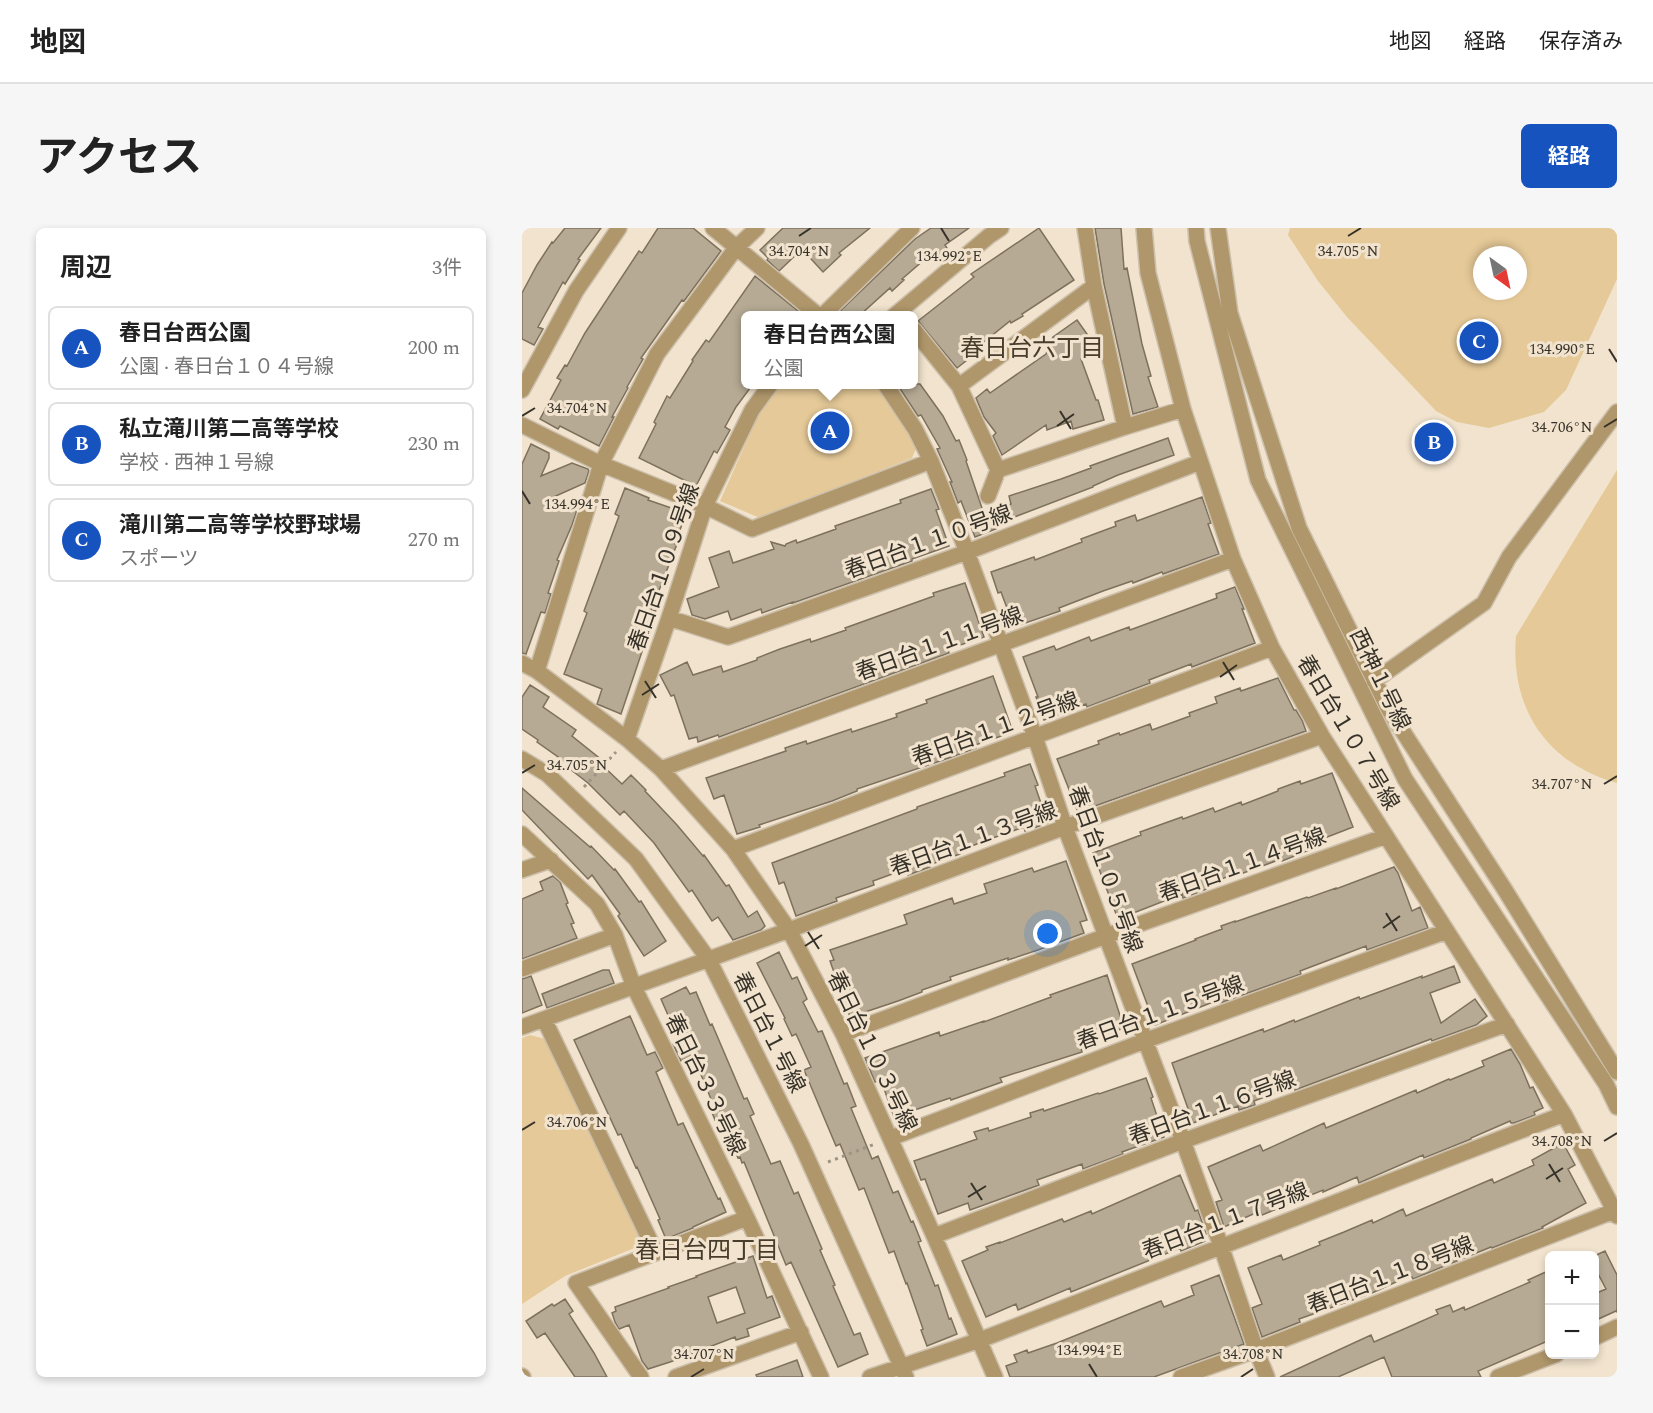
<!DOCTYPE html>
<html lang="ja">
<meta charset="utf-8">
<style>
body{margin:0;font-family:Spectral,"Noto Sans JP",serif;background:#f6f6f6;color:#222}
.controls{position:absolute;right:18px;bottom:18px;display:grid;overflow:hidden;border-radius:9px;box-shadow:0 3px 9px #0003}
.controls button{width:54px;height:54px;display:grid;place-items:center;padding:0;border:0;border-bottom:2px solid #e0e0e0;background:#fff;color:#222;font:30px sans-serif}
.compass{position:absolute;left:951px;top:18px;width:54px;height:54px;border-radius:50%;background:#fff;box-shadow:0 3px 9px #0003;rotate:147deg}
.you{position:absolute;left:526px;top:706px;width:21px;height:21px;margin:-15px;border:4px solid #fff;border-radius:50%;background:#1a73e8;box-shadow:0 0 0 9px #1a73e833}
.badge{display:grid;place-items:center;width:39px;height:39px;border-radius:50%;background:#1753bf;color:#fff;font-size:20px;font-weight:700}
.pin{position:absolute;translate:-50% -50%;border:3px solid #fff;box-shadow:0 2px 6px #0006}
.popup{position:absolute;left:219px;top:83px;width:177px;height:78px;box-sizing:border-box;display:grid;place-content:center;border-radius:9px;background:#fff;filter:drop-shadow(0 2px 4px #0005);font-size:20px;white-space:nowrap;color:#767676}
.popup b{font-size:22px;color:#222}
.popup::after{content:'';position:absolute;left:50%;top:100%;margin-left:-12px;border:12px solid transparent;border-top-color:#fff}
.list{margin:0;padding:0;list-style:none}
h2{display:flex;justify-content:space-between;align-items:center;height:78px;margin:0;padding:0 24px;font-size:26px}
h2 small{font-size:20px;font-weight:400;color:#767676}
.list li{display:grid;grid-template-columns:39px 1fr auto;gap:18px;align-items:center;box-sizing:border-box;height:84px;margin:0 12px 12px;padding:0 12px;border:2px solid #e0e0e0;border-radius:9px}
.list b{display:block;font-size:22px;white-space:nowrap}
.list p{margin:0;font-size:20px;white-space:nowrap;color:#767676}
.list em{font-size:20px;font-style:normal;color:#767676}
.map{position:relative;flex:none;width:1095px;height:1149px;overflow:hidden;border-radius:9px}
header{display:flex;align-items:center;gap:36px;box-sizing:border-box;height:84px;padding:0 30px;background:#fff;border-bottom:2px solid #e0e0e0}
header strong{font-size:28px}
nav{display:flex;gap:33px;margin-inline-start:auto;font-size:21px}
.intro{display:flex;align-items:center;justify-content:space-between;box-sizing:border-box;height:144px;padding:0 36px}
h1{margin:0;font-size:42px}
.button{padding:15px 27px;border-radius:9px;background:#1753bf;color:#fff;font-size:21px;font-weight:700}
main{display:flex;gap:36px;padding:0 36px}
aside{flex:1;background:#fff;border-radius:9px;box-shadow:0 3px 9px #0003}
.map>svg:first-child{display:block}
.green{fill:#e5c998;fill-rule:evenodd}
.building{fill:#b6aa94;stroke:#7d715d;stroke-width:1.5;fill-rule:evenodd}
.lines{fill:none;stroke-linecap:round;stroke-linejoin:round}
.minor-casing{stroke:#ccc0ac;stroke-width:18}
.path{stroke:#9e9483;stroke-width:3;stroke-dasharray:3 4.5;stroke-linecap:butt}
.minor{stroke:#b0976b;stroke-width:15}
.ticks{fill:none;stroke:#373229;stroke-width:2}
.labels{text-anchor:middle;stroke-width:6;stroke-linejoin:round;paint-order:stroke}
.street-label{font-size:22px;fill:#373229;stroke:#f1e3cd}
.neighbourhood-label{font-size:24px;fill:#483d2b;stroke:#f1e3cd}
.ticks-label{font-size:15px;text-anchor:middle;fill:#373229;stroke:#f1e3cd;stroke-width:6;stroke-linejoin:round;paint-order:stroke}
</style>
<header>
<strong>地図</strong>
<nav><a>地図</a><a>経路</a><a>保存済み</a></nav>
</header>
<div class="intro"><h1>アクセス</h1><a class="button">経路</a></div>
<main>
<aside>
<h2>周辺<small>3件</small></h2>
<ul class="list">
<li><span class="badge">A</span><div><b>春日台西公園</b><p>公園 · 春日台１０４号線</p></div><em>200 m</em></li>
<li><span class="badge">B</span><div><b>私立滝川第二高等学校</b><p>学校 · 西神１号線</p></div><em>230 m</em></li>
<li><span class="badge">C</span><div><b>滝川第二高等学校野球場</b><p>スポーツ</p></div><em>270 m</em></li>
</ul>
</aside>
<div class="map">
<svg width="1095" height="1149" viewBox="0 0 1095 1149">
<rect width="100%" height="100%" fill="#f1e3cd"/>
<path class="green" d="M768 0H1095V51L1044 162 1022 184 967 200 935 194 914 183 825 89 796 53 766 7ZM960 27H996V63H960Z
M259 157H355L395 218 390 230 238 290 198 273 236 188Z
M1095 242V555C1024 535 988 480 994 408Z
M8 807 27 812 118 1010 115 1019 43 1048 0 1076V810Z"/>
<path class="building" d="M43 0H79L56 31 58 32 43 56 41 54 16 99 21 101 12 117 0 111V65L15 37 30 14 31 15Z
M136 0H171L199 23 162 73 160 72 119 130 121 131 105 159 106 160 90 189H92L77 218 38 198 36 201 18 191 39 152 35 150 43 137 45 138 63 105 117 23 120 25Z
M261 0H348L317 25 319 27 301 44 280 21 257 43 245 32 246 30 238 22Z
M409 0H447L423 17 425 20 413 29 410 25 380 51 382 52 370 63 368 60 338 87H314L393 11Z
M517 0 552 52 500 86 501 88 489 95 488 93 457 118 459 121 435 140 396 93 452 49 449 46Z
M573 0H599L602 41 605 40 620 116 629 148 626 149 636 179 611 186 582 56Z
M233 48 281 87H224V156H231L214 179 203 199 208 202 195 225 192 223 174 258 117 230 134 196 132 194 145 168 148 170 171 133 170 132 184 112 187 114Z
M555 92 575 120 559 131 574 172H576L582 192 551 201 549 193 525 202 524 197 480 227 471 208 474 205 462 189 454 170 465 161 468 165 524 126 531 109Z
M375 156H398L421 188 434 213 437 212 445 232 444 233 462 286 489 276 487 268 539 251 569 240 568 238 646 210 652 227 596 247 571 258V259L474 296 476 300 453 309 439 273 436 275 428 254H430L415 221 418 220 399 187 396 188Z
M9 216 27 225V230L19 248 50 235 66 241 67 243 63 255 27 271 55 282 50 297 35 332 37 333 26 365 29 366 23 385 19 384 4 426 0 425V236Z
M103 260 127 270 126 272 164 285 153 316H155L129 383 134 382 99 486 75 476 80 461 42 446 65 385 62 383 97 288 93 286Z
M409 261 417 281 414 282 427 318 390 331V333L271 375V374L240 385 239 381 209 392 206 383 183 391 170 387 165 371 197 359 187 330 207 323 211 335 252 321 249 314 263 318 264 316 274 312 275 315 314 301 313 298 379 275 378 272Z
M680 269 689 295 686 296 697 326 641 346 640 344 611 355 610 353 581 363 537 380 538 383 492 399 479 364 476 365 469 344 512 329 513 332 560 314 559 311 594 298 593 294 613 287 615 293Z
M443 355 462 409 426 421 427 425 197 509 196 507 176 514 175 509 167 511 152 467 149 468 138 447 165 434 171 447 199 438 201 444 235 432V430L258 421 288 411 289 414 324 402 323 400 412 368 411 365Z
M713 359 722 381H720L733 415 670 439 669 436 627 452 628 455 565 479 564 476 522 492 514 469H516L501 429 532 418 534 422 567 409 569 413 607 399 608 402 695 370 694 366Z
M471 448 491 504 453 517 454 520 427 530 335 561V563L310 573 237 597 238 599 215 606 202 567 192 571 184 550 264 523 263 520 284 513 285 516 329 501 330 504 375 489 374 486 405 475 404 472Z
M756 450 772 482H774L780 492 784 503 556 584 535 531 577 516 576 513 597 505 598 507 628 496 630 502 668 488 667 485 695 475 693 469 718 460 719 463Z
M8 457 27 469 21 479 54 502 50 508 81 533 79 536 100 556 109 547 124 562 123 563 155 597 181 628 182 627 204 658 207 657 226 689 235 683 243 698 239 702 211 712 196 689 190 693 170 662 167 664 132 615 102 583 98 587 66 555 48 541 49 538 15 514 16 512 0 501V469Z
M508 536 516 557 513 558 526 595 503 603 502 599 465 612 437 623 438 626 407 637 408 639 386 647 384 641 351 653 352 657 314 670 315 673 274 688 262 654 257 656 250 635 395 581V579L483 548 482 545Z
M810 545 831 599 800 611V613L790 617 792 620 775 627 760 633 759 631 716 647V645L685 656 687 660 661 670 660 666 596 691 571 625 619 607 618 604 660 589 661 591 691 580 693 584 719 574 720 577 756 563V561L778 553 779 556Z
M0 560 68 619 69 618 92 642 93 641 117 674 119 673 144 713 122 728 96 688 98 686 70 647 66 651 0 582Z
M544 633 565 692 558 694 562 705 516 722 486 732V730L428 749 429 752 400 762V764L376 773 328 789 308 733 312 732 308 722 385 696 382 687 430 670 432 676 465 665 462 656 510 640 512 644Z
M872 639 876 645 890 683 898 679 906 700 845 722 844 718 778 743 779 746 698 775 696 772 633 797 610 736 674 712 673 711 700 701 699 698 713 693V694L785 669 786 670 814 660V661Z
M31 648 38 654 46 675 44 676 52 695 49 696 55 710 0 731V671L21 662 18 654Z
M257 724 270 751 275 749 285 771 281 774 296 804 300 803 322 856 325 855 334 878 329 880 350 931 356 928 371 965 376 963 389 994 391 993 399 1013 396 1014 413 1058 416 1057 427 1091 429 1090 435 1106 405 1118 399 1102 401 1101 385 1055 384 1056 372 1023 367 1025 342 960 337 962 318 916 314 918 282 842 289 839 274 806 270 808 262 791 263 790 235 735Z
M932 738 938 754 908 765 919 795 953 771 965 788 954 797 910 813 909 811 773 862 772 858 732 873 733 877 717 882 716 878 671 895 650 835 741 801 742 804 772 792 773 794 837 769 838 771 900 748V750Z
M81 742H87L92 755 25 780 20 766Z
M585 747 602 800 571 811 572 815 559 820 560 824 478 850 480 854 429 872 428 870 372 889 359 852 353 854 343 830 417 804 418 808 462 793V794L529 769 528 767Z
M9 748 20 777 0 785V751Z
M164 759 168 766 174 764 188 797 190 796 222 871 225 870 232 886 228 888 249 936 258 933 272 966 276 964 300 1021 298 1022 313 1057 311 1058 332 1107 338 1105 346 1126 316 1139 269 1034 264 1037 222 934 220 935 218 929 216 930 202 898 201 899 197 890 193 892 187 877 191 876 171 827 159 833 151 816 156 813V810L139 771Z
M108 788 125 827 133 824 141 840 134 844 156 897 161 895 196 971 198 970 204 984 171 999V1000L144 1011 136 992 138 991 115 939 114 940 99 906 96 907 52 812Z
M989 821 998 836 1008 860 1011 859 1021 880 1012 884 1013 887 992 895H989L988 893 949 910V911L902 930 901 927 837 955 835 949 801 964V962L740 987 738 983 702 999 694 974 700 972 686 939 738 917 741 923 802 895 804 900 894 862 895 865 927 851 928 852 962 838 960 833Z
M624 850 631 869 629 870 642 909 600 924 601 926 561 941 560 936 515 952 517 957 448 982 446 975 416 986 403 951 399 952 392 933 455 911 452 904 466 900 467 903 509 889 508 885 521 881 522 883 576 865 577 866Z
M1041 915 1053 937 1046 941 1064 975 1020 999 1021 1000 970 1020 969 1019 891 1051 889 1047 850 1065 777 1091 778 1094 740 1109 730 1080 740 1076 726 1040 759 1027 761 1032 798 1017 797 1014 822 1004 850 992 851 995 881 981 884 988 970 951 972 955 1012 937 1010 932Z
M658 947 673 983 676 982 684 1006 681 1008 683 1013 659 1023 658 1020 549 1064 548 1060 496 1082 494 1076 464 1089 440 1033 466 1022 464 1019 478 1014V1015L540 991 542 994 569 983 570 986Z
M1083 1023 1095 1047V1084L1094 1083 1072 1093V1066L1084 1061 1072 1038V1028Z
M231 1028 245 1070 250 1068 258 1089 225 1101 227 1108 214 1112 213 1109 148 1134 126 1141 120 1133 107 1097 97 1101 93 1094 90 1085 94 1083 93 1079 147 1060 146 1059 175 1049 174 1048ZM214 1059 223 1085 195 1095 186 1069Z
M1028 1042V1112L956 1143 959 1149H870L862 1129 816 1149H758L849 1107 852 1114 882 1101 916 1086 914 1082 928 1077 931 1084 942 1079 943 1082 1008 1054 1006 1052Z
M697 1047 722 1116 632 1149H488L484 1138 495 1134 492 1127 505 1122 506 1125 535 1115 639 1073 642 1079 672 1067 669 1058Z
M43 1071 51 1083 47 1086 72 1125 85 1149H53L23 1105 15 1110 4 1093 30 1076 32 1078Z
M275 1132 281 1149H235L234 1147Z"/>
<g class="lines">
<g class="minor-casing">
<path id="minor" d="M191 0 297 88
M563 0 572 58 603 199
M622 0 626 45 661 181 711 331 750 420 800 508 1042 886 1095 988
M674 0 675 13 736 252 883 551 1084 856 1095 879
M696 0 708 85 777 300 867 482 983 662 1095 844
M300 88 390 0
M372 88 467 8 479 0
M392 102 437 158 476 242
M363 156 393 201 409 233 445 324 513 509 543 599 661 913 699 1018 734 1122 745 1149
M437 158 572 58
M0 162 54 63 97 0
M0 197 79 236 183 278 230 301 409 233
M466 268 476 242 603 199 661 181
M147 390 206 409 445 324 678 234
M0 435 15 443 105 511 139 541 211 621 267 702 321 806 412 1008 473 1149
M15 443 79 236 135 126 214 20 235 0
M852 453 962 375 987 329 1095 184
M105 511 147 390 183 278 230 182 249 156
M0 531 25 546 114 631 187 732 279 916 384 1149
M139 541 711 331
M0 606 75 676 93 707 112 759 225 990 299 1149
M211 621 750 420
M0 642 29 632
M0 741 93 707
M22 791 134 1025
M0 799 267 702 543 599 800 508
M321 806 584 708 864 608
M369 910 625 812 925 703
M412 1008 661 913 985 796
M1072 1110 1095 1099
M0 1148 1 1149
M119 1149 54 1055 225 990
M154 1149 279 1104
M348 1149 458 1112 1042 886
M659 1149 734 1122 1092 983
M976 1149 1035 1126"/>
</g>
<path class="path" d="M62 559 94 524
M306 934 353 916"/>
<use href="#minor" class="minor"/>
</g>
<path class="ticks" d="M419 0 427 13M277 8 289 0M826 8 839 0M1087 121 1095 134M538 183 549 201M0 188 13 180M535 198 552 186M1082 199 1095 191M0 263 8 276M701 434 712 452M698 449 715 437M123 453 134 470M120 467 137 456M0 545 13 537M1082 556 1095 548M864 685 875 703M861 700 878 688M286 704 297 721M283 718 300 707M0 902 13 894M1082 913 1095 905M1027 936 1038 954M1024 951 1041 940M449 955 460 972M446 969 464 958M567 1136 575 1149M169 1149 182 1141M719 1149 731 1141"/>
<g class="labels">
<g class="street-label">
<text transform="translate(406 313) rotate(-20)" y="8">春日台１１０号線</text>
<text transform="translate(141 339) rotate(-71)" y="8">春日台１０９号線</text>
<text transform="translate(417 415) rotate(-20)" y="8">春日台１１１号線</text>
<text transform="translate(859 451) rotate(64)" y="8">西神１号線</text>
<text transform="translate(473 500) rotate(-20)" y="8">春日台１１２号線</text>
<text transform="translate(827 504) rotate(59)" y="8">春日台１０７号線</text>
<text transform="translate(451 610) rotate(-20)" y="8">春日台１１３号線</text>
<text transform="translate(720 636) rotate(-20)" y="8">春日台１１４号線</text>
<text transform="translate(584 641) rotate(70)" y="8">春日台１０５号線</text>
<text transform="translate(638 784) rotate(-20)" y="8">春日台１１５号線</text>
<text transform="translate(248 804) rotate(63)" y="8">春日台１号線</text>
<text transform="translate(351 823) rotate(64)" y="8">春日台１０３号線</text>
<text transform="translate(184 856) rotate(64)" y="8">春日台３３号線</text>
<text transform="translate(690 879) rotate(-20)" y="8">春日台１１６号線</text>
<text transform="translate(703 992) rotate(-21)" y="8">春日台１１７号線</text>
<text transform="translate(868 1046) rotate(-21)" y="8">春日台１１８号線</text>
</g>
<g class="neighbourhood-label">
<text x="510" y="128">春日台六丁目</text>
<text x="185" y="1030">春日台四丁目</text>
</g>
</g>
<g class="ticks-label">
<text x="826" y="28">34.705°N</text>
<text x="277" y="28">34.704°N</text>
<text x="427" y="33">134.992°E</text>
<text x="1040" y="126">134.990°E</text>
<text x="55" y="185">34.704°N</text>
<text x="1040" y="204">34.706°N</text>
<text x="55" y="281">134.994°E</text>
<text x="55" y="542">34.705°N</text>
<text x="1040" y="561">34.707°N</text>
<text x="55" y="899">34.706°N</text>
<text x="1040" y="918">34.708°N</text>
<text x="567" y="1127">134.994°E</text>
<text x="182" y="1131">34.707°N</text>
<text x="731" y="1131">34.708°N</text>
</g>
</svg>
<div class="controls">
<button>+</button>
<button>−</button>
</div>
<svg class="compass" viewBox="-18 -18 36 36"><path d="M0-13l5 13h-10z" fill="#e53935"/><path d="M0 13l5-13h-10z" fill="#767676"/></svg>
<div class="you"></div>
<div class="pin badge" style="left:308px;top:203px">A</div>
<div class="popup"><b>春日台西公園</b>公園</div>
<div class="pin badge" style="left:912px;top:214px">B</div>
<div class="pin badge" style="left:957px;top:113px">C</div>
</div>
</main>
